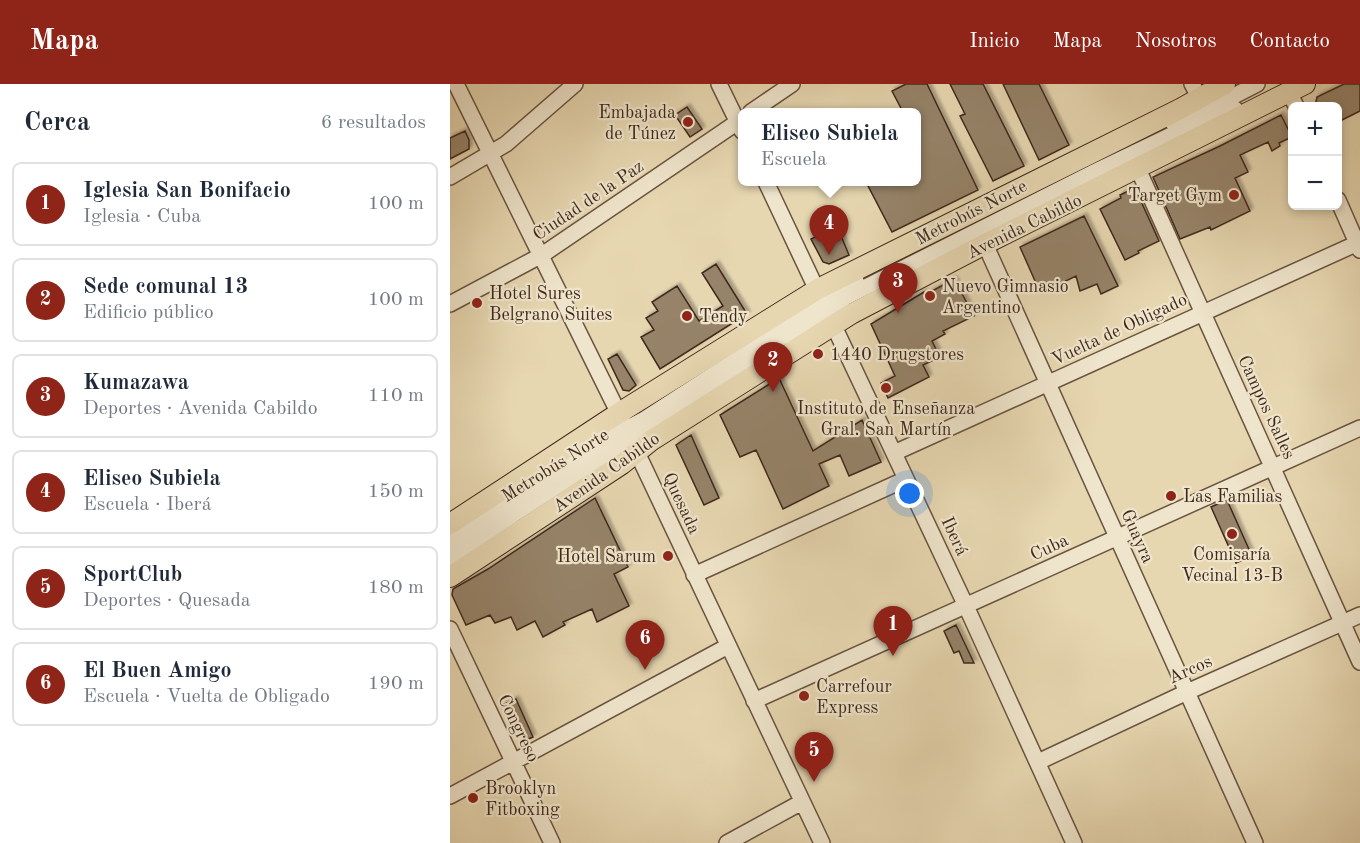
<!DOCTYPE html>
<html lang="es">
<meta charset="utf-8">
<style>
body{margin:0;font-family:"Old Standard TT",serif;background:#f6f6f7;color:#1f2937}
.controls{position:absolute;right:18px;top:18px;display:grid;overflow:hidden;border-radius:9px;box-shadow:0 3px 9px #0003}
.controls button{width:54px;height:54px;display:grid;place-items:center;padding:0;border:0;border-bottom:2px solid #e0e1e3;background:#fff;color:#1f2937;font:30px sans-serif}
.you{position:absolute;left:460px;top:410px;width:21px;height:21px;margin:-15px;border:4px solid #fff;border-radius:50%;background:#1a73e8;box-shadow:0 0 0 9px #1a73e833}
.badge{display:grid;place-items:center;width:39px;height:39px;border-radius:50%;background:#8f2418;color:#fff;font-size:20px;font-weight:700}
.pin{position:absolute;translate:-50% -50px;filter:drop-shadow(0 2px 3px #0008)}
.pin::after{content:'';position:absolute;top:32px;width:21px;height:18px;background:inherit;clip-path:polygon(0 0,100% 0,50% 100%)}
.popup{position:absolute;left:288px;top:24px;width:183px;height:78px;box-sizing:border-box;display:grid;place-content:center;border-radius:9px;background:#fff;filter:drop-shadow(0 2px 4px #0005);font-size:20px;white-space:nowrap;color:#747a83}
.popup b{font-size:22px;color:#1f2937}
.popup::after{content:'';position:absolute;left:50%;top:100%;margin-left:-12px;border:12px solid transparent;border-top-color:#fff}
.list{margin:0;padding:0;list-style:none}
h2{display:flex;justify-content:space-between;align-items:center;height:78px;margin:0;padding:0 24px;font-size:26px}
h2 small{font-size:20px;font-weight:400;color:#747a83}
.list li{display:grid;grid-template-columns:39px 1fr auto;gap:18px;align-items:center;box-sizing:border-box;height:84px;margin:0 12px 12px;padding:0 12px;border:2px solid #e0e1e3;border-radius:9px}
.list b{display:block;font-size:22px;white-space:nowrap}
.list p{margin:0;font-size:20px;white-space:nowrap;color:#747a83}
.list em{font-size:20px;font-style:normal;color:#747a83}
.map{position:relative;flex:none;width:910px;height:759px;overflow:hidden}
header{display:flex;align-items:center;gap:36px;box-sizing:border-box;height:84px;padding:0 30px;background:#8f2418;color:#fff}
header strong{font-size:28px}
nav{display:flex;gap:33px;margin-inline-start:auto;font-size:21px}
main{display:flex}
aside{flex:1;background:#fff}
.map>svg:first-child{display:block}
.building{fill:#968369;stroke:#3f281b;stroke-width:1.5;filter:url(#shadow)}
.lines{fill:none;stroke-linecap:round;stroke-linejoin:round}
.minor-casing{stroke:#695440;stroke-width:18}
.major-casing{stroke:#3f281b;stroke-width:22}
.minor{stroke:#efe5cc;stroke-width:15}
.major{stroke:#e7d7b1;stroke-width:20}
.poi-dot{fill:#8f2418;stroke:#efe5cc;stroke-width:2}
.labels{text-anchor:middle;stroke-width:4.5;stroke-linejoin:round;paint-order:stroke}
.poi-label{font-size:18px;fill:#3f281b;stroke:#efe5cc;text-anchor:start}
.street-label{font-size:18px;fill:#3f281b;stroke:#efe5cc}
</style>
<header>
<strong>Mapa</strong>
<nav><a>Inicio</a><a>Mapa</a><a>Nosotros</a><a>Contacto</a></nav>
</header>
<main>
<aside>
<h2>Cerca<small>6 resultados</small></h2>
<ul class="list">
<li><span class="badge">1</span><div><b>Iglesia San Bonifacio</b><p>Iglesia · Cuba</p></div><em>100 m</em></li>
<li><span class="badge">2</span><div><b>Sede comunal 13</b><p>Edificio público</p></div><em>100 m</em></li>
<li><span class="badge">3</span><div><b>Kumazawa</b><p>Deportes · Avenida Cabildo</p></div><em>110 m</em></li>
<li><span class="badge">4</span><div><b>Eliseo Subiela</b><p>Escuela · Iberá</p></div><em>150 m</em></li>
<li><span class="badge">5</span><div><b>SportClub</b><p>Deportes · Quesada</p></div><em>180 m</em></li>
<li><span class="badge">6</span><div><b>El Buen Amigo</b><p>Escuela · Vuelta de Obligado</p></div><em>190 m</em></li>
</ul>
</aside>
<div class="map">
<svg width="910" height="759" viewBox="0 0 910 759">
<defs>
<filter id="shadow"><feDropShadow dx="3" dy="-3" stdDeviation="1.5" flood-color="#0004"/></filter>
</defs>
<rect width="100%" height="100%" fill="#e7d7b1"/>
<filter id="stains"><feTurbulence type="fractalNoise" baseFrequency=".00333" numOctaves="4"/><feColorMatrix values="0 0 0 0 .2 0 0 0 0 .09 0 0 0 0 .02 0 0 0 .5 -.17"/></filter>
<radialGradient id="worn" r=".72"><stop offset=".6" stop-color="#630" stop-opacity="0"/><stop offset="1" stop-color="#630" stop-opacity=".3"/></radialGradient>
<path class="building" d="M456 0H477L528 106 442 148 416 98H466V28H453L442 7Z
M500 0H533L574 82 543 97 510 32 515 30Z
M553 0H589L619 61 589 76Z
M894 0H910V27L888 38V22H865L867 13Z
M237 23 252 45 240 53 225 31Z
M831 31 842 53 829 59 830 62 822 67 818 58 790 71 798 88 785 94 800 127 761 146 760 143 730 155 703 93 770 62Z
M15 47 19 56V65L0 75V54Z
M685 104 709 157 688 167 689 169 675 176 650 125 671 114 670 111Z
M634 132 668 202 651 210 647 200 630 207 626 192 603 203 602 200 589 206 570 163Z
M387 142 399 171 379 180 373 178 361 155Z
M266 180 297 230 210 285 191 253 204 246 196 234 208 227 202 218 227 202 249 237 273 222 252 189Z
M504 195 524 232 493 247 495 250 482 257 490 273 473 281 479 293 438 314 431 299 445 292 421 240 474 208 475 211Z
M167 270 186 301 179 307 173 306 158 275Z
M329 294 363 367 412 336 431 378 399 392 390 371 369 380 379 402 333 425 306 366 290 373 270 331Z
M241 351 269 414 254 421 226 361Z
M145 414 178 483 164 490 179 522 147 538 142 525 113 538 115 541 93 553 85 537 67 546 61 533 45 539 40 531 16 541 2 511 3 505 38 485Z
M777 416 802 472 786 479 761 423Z
M506 541 524 579H514L509 567 504 569 494 547Z
M66 615 83 653 74 657 54 620Z"/>
<g class="lines">
<g class="minor-casing">
<path id="minor" d="M6 0 173 338
M269 0 292 47
M742 0 755 24
M839 8 846 22
M301 28 342 0
M723 39 772 18 807 0
M688 85 910 578
M0 93 56 60 125 0
M316 98 516 522 624 759
M888 116 910 166
M535 160 805 759
M0 220 92 171 292 35
M183 360 372 759
M444 369 910 158
M0 458 93 396 159 354 193 336 307 262 392 203 406 197
M0 475 63 431 143 379 198 347 360 242 396 213 644 88 719 52 785 25
M244 491 456 395
M0 545 102 759
M304 617 910 344
M588 678 737 608 910 531
M0 712 278 562
M277 759 352 718"/>
</g>
<g class="major-casing">
<path id="major" d="M0 440 169 329 368 205 730 25 775 0
M0 493 172 380 202 356 401 230 535 160 855 0"/>
</g>
<use href="#minor" class="minor"/>
<use href="#major" class="major"/>
</g>
<g class="poi-dot">
<circle cx="238" cy="38" r="6"/>
<circle cx="784" cy="111" r="6"/>
<circle cx="480" cy="212" r="6"/>
<circle cx="27" cy="219" r="6"/>
<circle cx="237" cy="232" r="6"/>
<circle cx="368" cy="270" r="6"/>
<circle cx="436" cy="304" r="6"/>
<circle cx="721" cy="412" r="6"/>
<circle cx="782" cy="450" r="6"/>
<circle cx="218" cy="472" r="6"/>
<circle cx="354" cy="612" r="6"/>
<circle cx="23" cy="714" r="6"/>
</g>
<g class="labels">
<g class="poi-label">
<text x="226" y="34" text-anchor="end">Embajada<tspan x="226" dy="21">de Túnez</tspan></text>
<text x="772" y="117" text-anchor="end">Target Gym</text>
<text x="492" y="208">Nuevo Gimnasio<tspan x="492" dy="21">Argentino</tspan></text>
<text x="39" y="215">Hotel Sures<tspan x="39" dy="21">Belgrano Suites</tspan></text>
<text x="249" y="238">Tendy</text>
<text x="380" y="276">1440 Drugstores</text>
<text x="436" y="330" text-anchor="middle">Instituto de Enseñanza<tspan x="436" dy="21">Gral. San Martín</tspan></text>
<text x="733" y="418">Las Familias</text>
<text x="782" y="476" text-anchor="middle">Comisaría<tspan x="782" dy="21">Vecinal 13-B</tspan></text>
<text x="206" y="478" text-anchor="end">Hotel Sarum</text>
<text x="366" y="608">Carrefour<tspan x="366" dy="21">Express</tspan></text>
<text x="35" y="710">Brooklyn<tspan x="35" dy="21">Fitboxing</tspan></text>
</g>
<g class="street-label">
<text transform="translate(138 116) rotate(-34)" y="6">Ciudad de la Paz</text>
<text transform="translate(521 128) rotate(-27)" y="6">Metrobús Norte</text>
<text transform="translate(574 142) rotate(-26)" y="6">Avenida Cabildo</text>
<text transform="translate(669 245) rotate(-25)" y="6">Vuelta de Obligado</text>
<text transform="translate(817 323) rotate(65)" y="6">Campos Salles</text>
<text transform="translate(105 381) rotate(-32)" y="6">Metrobús Norte</text>
<text transform="translate(156 388) rotate(-35)" y="6">Avenida Cabildo</text>
<text transform="translate(232 419) rotate(65)" y="6">Quesada</text>
<text transform="translate(505 452) rotate(65)" y="6">Iberá</text>
<text transform="translate(688 452) rotate(66)" y="6">Guayra</text>
<text transform="translate(599 463) rotate(-25)" y="6">Cuba</text>
<text transform="translate(740 585) rotate(-24)" y="6">Arcos</text>
<text transform="translate(69 644) rotate(64)" y="6">Congreso</text>
</g>
</g>
<rect width="100%" height="100%" filter="url(#stains)"/>
<rect width="100%" height="100%" fill="url(#worn)"/>
</svg>
<div class="controls">
<button>+</button>
<button>−</button>
</div>
<div class="you"></div>
<div class="pin badge" style="left:443px;top:572px">1</div>
<div class="pin badge" style="left:323px;top:308px">2</div>
<div class="pin badge" style="left:448px;top:229px">3</div>
<div class="pin badge" style="left:379px;top:171px">4</div>
<div class="popup"><b>Eliseo Subiela</b>Escuela</div>
<div class="pin badge" style="left:364px;top:698px">5</div>
<div class="pin badge" style="left:195px;top:586px">6</div>
</div>
</main>
